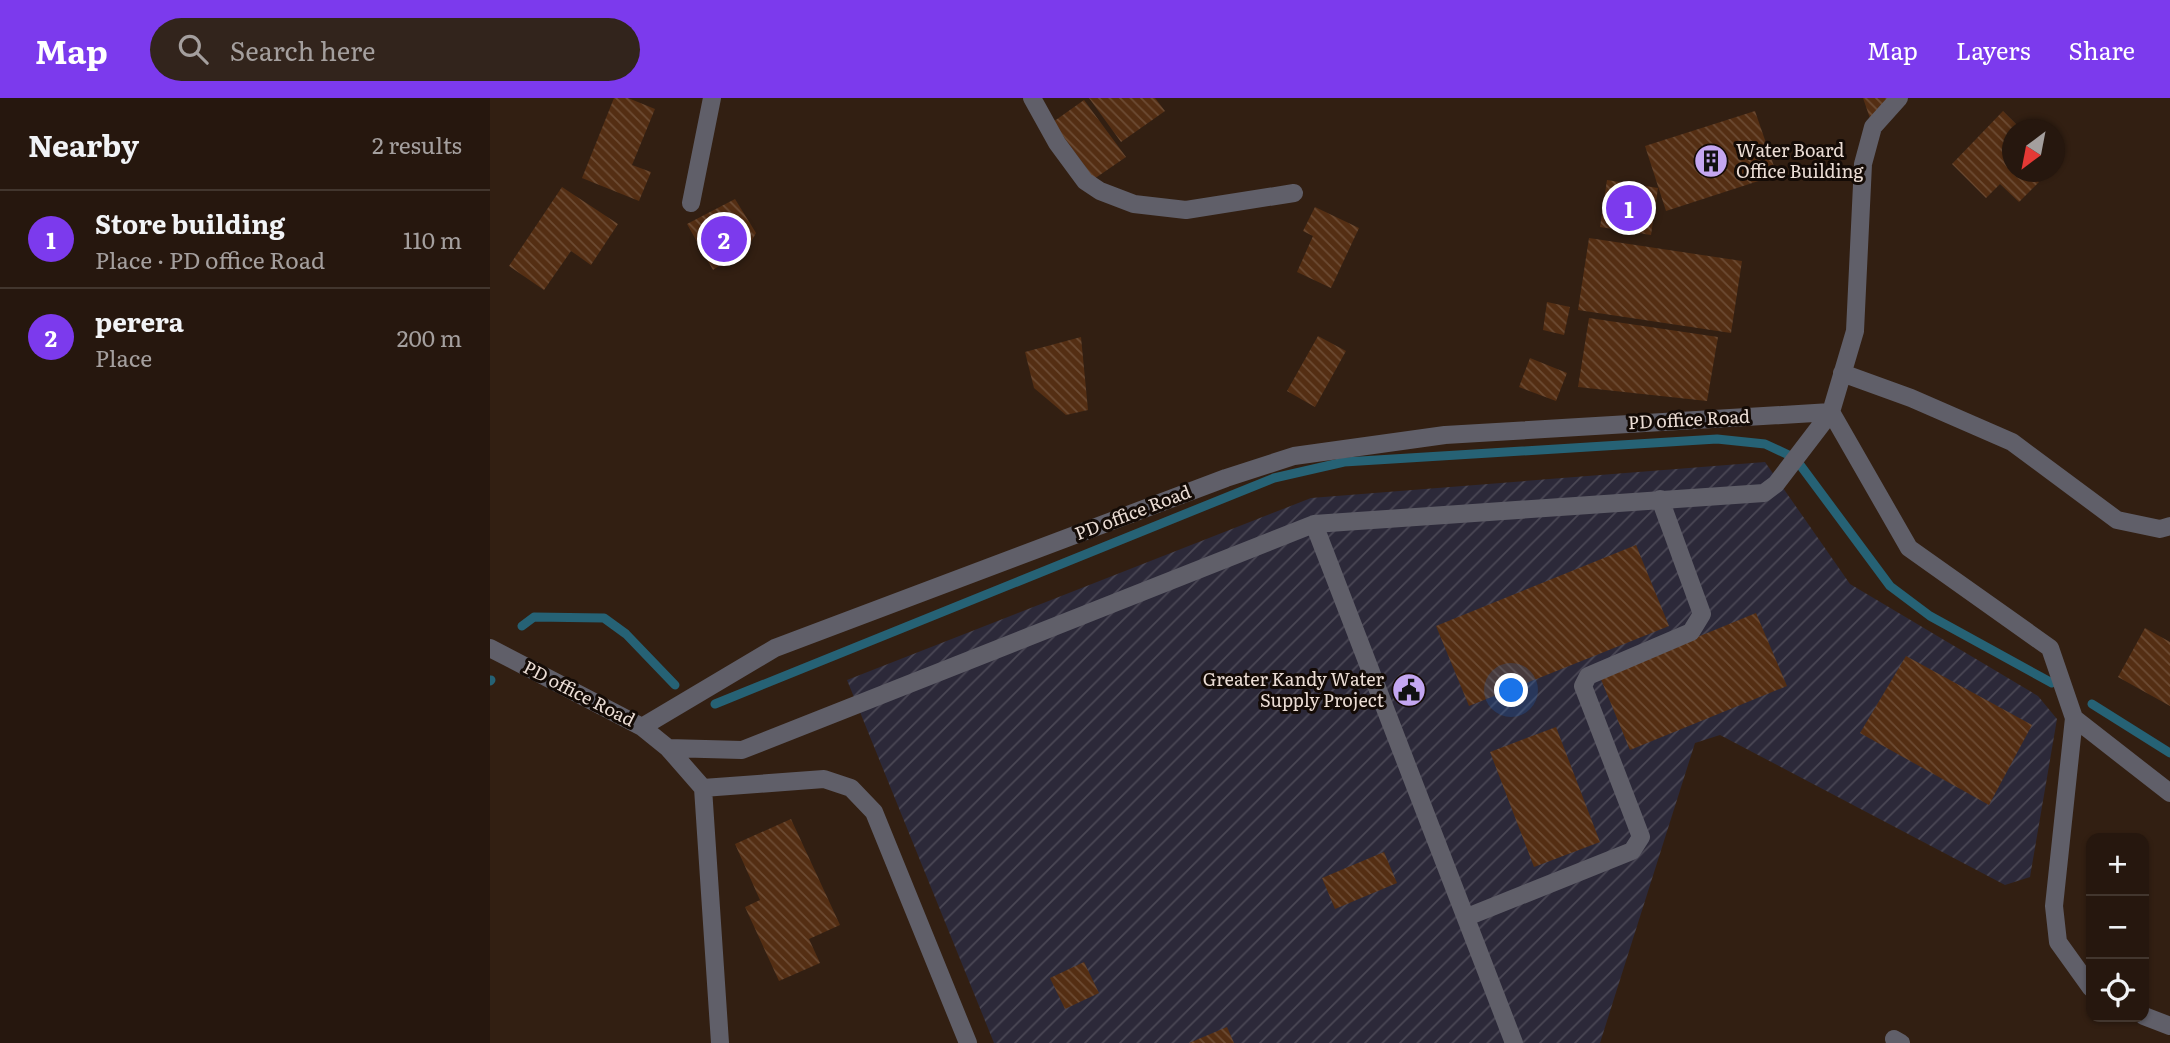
<!DOCTYPE html>
<meta charset="utf-8">
<style>
body{margin:0;font-family:Literata,serif;background:#32241c;color:#f1f3f6}
.controls{position:absolute;right:21px;bottom:21px;display:grid;overflow:hidden;border-radius:14px;box-shadow:0 2px 5px #0004}
.controls button{width:63px;height:63px;display:grid;place-items:center;padding:0;border:0;border-bottom:2px solid #42362e;background:#26170e;color:#f1f3f6;font:35px sans-serif}
.compass{position:absolute;left:1512px;top:21px;width:63px;height:63px;border-radius:50%;background:#26170e;box-shadow:0 2px 5px #0004;rotate:212deg}
.you{position:absolute;left:1022px;top:593px;width:24px;height:24px;margin:-18px;border:5px solid #fff;border-radius:50%;background:#1a73e8;box-shadow:0 0 0 10px #1a73e833}
.badge{display:grid;place-items:center;width:46px;height:46px;border-radius:50%;background:#7c3aed;color:#fff;font-size:23px;font-weight:700}
.pin{position:absolute;translate:-50% -50%;border:4px solid #fff;box-shadow:0 2px 7px #0006}
.list{margin:0;padding:0;list-style:none}
h2{display:flex;justify-content:space-between;align-items:center;height:91px;margin:0;padding:0 28px;font-size:30px}
h2 small{font-size:23px;font-weight:400;color:#a49f9e}
.list li{display:grid;grid-template-columns:46px 1fr auto;gap:21px;align-items:center;box-sizing:border-box;height:98px;padding:0 28px;border-top:2px solid #42362e}
.list b{display:block;font-size:26px;white-space:nowrap}
.list p{margin:0;font-size:23px;white-space:nowrap;color:#a49f9e}
.list em{font-size:23px;font-style:normal;color:#a49f9e}
.icon{flex:none;width:38px;height:38px;fill:none;stroke:currentColor;stroke-width:2;stroke-linecap:round;stroke-linejoin:round}
.map{position:relative;flex:none;width:1680px;height:945px;overflow:hidden}
header{display:flex;align-items:center;gap:42px;box-sizing:border-box;height:98px;padding:0 35px;background:#7c3aed;color:#fff}
header strong{font-size:33px}
nav{display:flex;gap:38px;margin-inline-start:auto;font-size:24px}
.search{width:490px;height:63px;background:#32241c;display:flex;align-items:center;gap:18px;box-sizing:border-box;padding:0 24px;border-radius:38px;color:#a49f9e;font-size:26px}
main{display:flex}
aside{flex:1;background:#26170e}
.map>svg:first-child{display:block}
.industrial{fill:url(#industrial-furrows)}
.lines{fill:none;stroke-linecap:round;stroke-linejoin:round}
.stream{stroke:#266275;stroke-width:9}
.building{fill:url(#building-back-hatch)}
.minor{stroke:#605f69;stroke-width:18}
.labels{text-anchor:middle;stroke-width:6;stroke-linejoin:round;paint-order:stroke}
.poi-label{font-size:18px;fill:#ebddd5;stroke:#140b06;text-anchor:start}
.street-label{font-size:18px;fill:#ebddd5;stroke:#140b06}
</style>
<header>
<strong>Map</strong>
<div class="search"><svg class="icon" aria-label="search" viewBox="0 0 24 24"><circle cx="10" cy="10" r="6"/><path d="M15 15l6 6"/></svg>Search here</div>
<nav><a>Map</a><a>Layers</a><a>Share</a></nav>
</header>
<main>
<aside>
<h2>Nearby<small>2 results</small></h2>
<ul class="list">
<li><span class="badge">1</span><div><b>Store building</b><p>Place · PD office Road</p></div><em>110 m</em></li>
<li><span class="badge">2</span><div><b>perera</b><p>Place</p></div><em>200 m</em></li>
</ul>
</aside>
<div class="map">
<svg width="1680" height="945" viewBox="0 0 1680 945">
<defs>
<pattern id="industrial-furrows" width="10" height="10" patternUnits="userSpaceOnUse" patternTransform="scale(1.75)"><rect width="10" height="10" fill="#2c2939"/><path d="M-1 1l2-2M0 10L10 0M9 11l2-2" fill="none" stroke="#4b4855"/></pattern>
<pattern id="building-back-hatch" width="6" height="6" patternUnits="userSpaceOnUse" patternTransform="scale(1.75)"><rect width="6" height="6" fill="#542e13"/><path d="M-1 5l2 2M0 0l6 6M5-1l2 2" fill="none" stroke="#6d4c34"/></pattern>
</defs>
<rect width="100%" height="100%" fill="#321f12"/>
<path class="industrial" d="M1275 364 1360 486 1548 598 1567 621 1540 779 1515 787 1230 637 1205 645 1110 945H504L357 582 821 400Z"/>
<g class="lines">
<path class="stream" d="M32 528 44 519 114 520 136 536 185 587
M0 583 1 582
M225 606 784 380 854 364 1227 341 1275 346 1305 360 1400 488 1440 518 1562 585
M1602 606 1680 655"/>
</g>
<path class="building" d="M124 0H138L165 11 142 67 161 74 149 103 92 80Z
M599 0H665L675 13 631 44Z
M1373 0H1409L1383 29Z
M594 2 636 59 604 81 563 24Z
M1265 13 1287 77 1176 113 1155 48Z
M1513 13 1532 32H1522V74H1538L1549 84 1529 104 1510 86 1496 100 1462 66Z
M1117 82 1168 90 1161 137 1110 129Z
M72 89 128 126 101 167 81 153 54 192 19 168Z
M245 101 266 135 260 146 223 172 197 126Z
M825 109 869 130 841 190 807 174 823 138 813 133Z
M1099 140 1252 163 1241 235 1088 212Z
M1057 204 1080 209 1074 237 1053 232Z
M1099 220 1228 239 1217 303 1088 289Z
M828 238 856 253 825 309 797 293Z
M591 239 598 312 576 317 544 290 535 254Z
M1040 260 1077 275 1066 303 1029 289Z
M1146 447 1179 528 979 608 946 528Z
M1266 515 1297 588 1140 652 1110 579Z
M1655 530 1680 544V608L1628 579Z
M1416 558 1542 627 1499 707 1370 635Z
M1066 629 1110 744 1044 769 1000 654Z
M301 721 350 827 319 841 330 865 289 883 255 809 270 802 245 746Z
M894 754 907 785 845 811 832 780Z
M594 864 609 895 575 911 560 880Z
M737 929 744 945H699Z"/>
<g class="lines">
<path class="minor" d="M542 0 567 45 595 83 610 93 644 106 696 112 804 95
M201 105 222 0
M1352 275 1421 300 1522 344 1627 422 1670 431 1680 428
M1341 314 1419 450 1560 550 1584 620 1564 808 1568 844 1601 890
M824 426 1024 945
M0 550 152 629 285 550 736 380 804 358 955 337 1341 314
M1584 620 1680 695
M152 629 178 650 213 690 334 681 361 690 384 714 478 945
M178 650 252 652 824 426 1274 395 1286 386 1341 314 1365 233 1373 66 1383 29 1409 0
M213 690 230 945
M977 819 1142 753 1151 739 1093 588 1098 578 1201 534 1212 516 1170 401
M1654 918 1680 928
M1404 941 1411 945"/>
</g>
<defs>
<g id="building-disc" transform="scale(1.75)"><circle r="9.5" fill="#c4a7f1" stroke="#140b06"/><path d="M-4-6H4V6H1V3H-1V6H-4ZM-2.5-4.3h1.7v1.8h-1.7ZM.8-4.3h1.7v1.8H.8ZM-2.5-1h1.7V.8h-1.7ZM.8-1h1.7V.8H.8Z" fill="#111"/></g>
<g id="civic-disc" transform="scale(1.75)"><circle r="9.5" fill="#c4a7f1" stroke="#140b06"/><path d="M-.6-6.5H3V-4.5H.6V-3L4-1V1h2V6H-6V1h2V-1L-.6-3ZM-1.2 2.5V6h2.4V2.5Z" fill="#111"/></g>
</defs>
<g fill-rule="evenodd">
<use href="#building-disc" x="1221" y="63"/>
<use href="#civic-disc" x="919" y="592"/>
</g>
<g class="labels">
<g class="poi-label">
<text x="1246" y="59">Water Board<tspan x="1246" dy="21">Office Building</tspan></text>
<text x="894" y="588" text-anchor="end">Greater Kandy Water<tspan x="894" dy="21">Supply Project</tspan></text>
</g>
<g class="street-label">
<text transform="translate(1199 322) rotate(-3)" y="6">PD office Road</text>
<text transform="translate(643 415) rotate(-21)" y="6">PD office Road</text>
<text transform="translate(89 596) rotate(27)" y="6">PD office Road</text>
</g>
</g>
</svg>
<div class="controls">
<button>+</button>
<button>−</button>
<button><svg class="icon" aria-label="locate" viewBox="0 0 24 24"><circle cx="12" cy="12" r="6"/><path d="M12 2v4M12 18v4M2 12h4M18 12h4"/></svg></button>
</div>
<svg class="compass" viewBox="-18 -18 36 36"><path d="M0-13l5 13h-10z" fill="#e53935"/><path d="M0 13l5-13h-10z" fill="#a49f9e"/></svg>
<div class="you"></div>
<div class="pin badge" style="left:1139px;top:110px">1</div>
<div class="pin badge" style="left:234px;top:141px">2</div>
</div>
</main>
